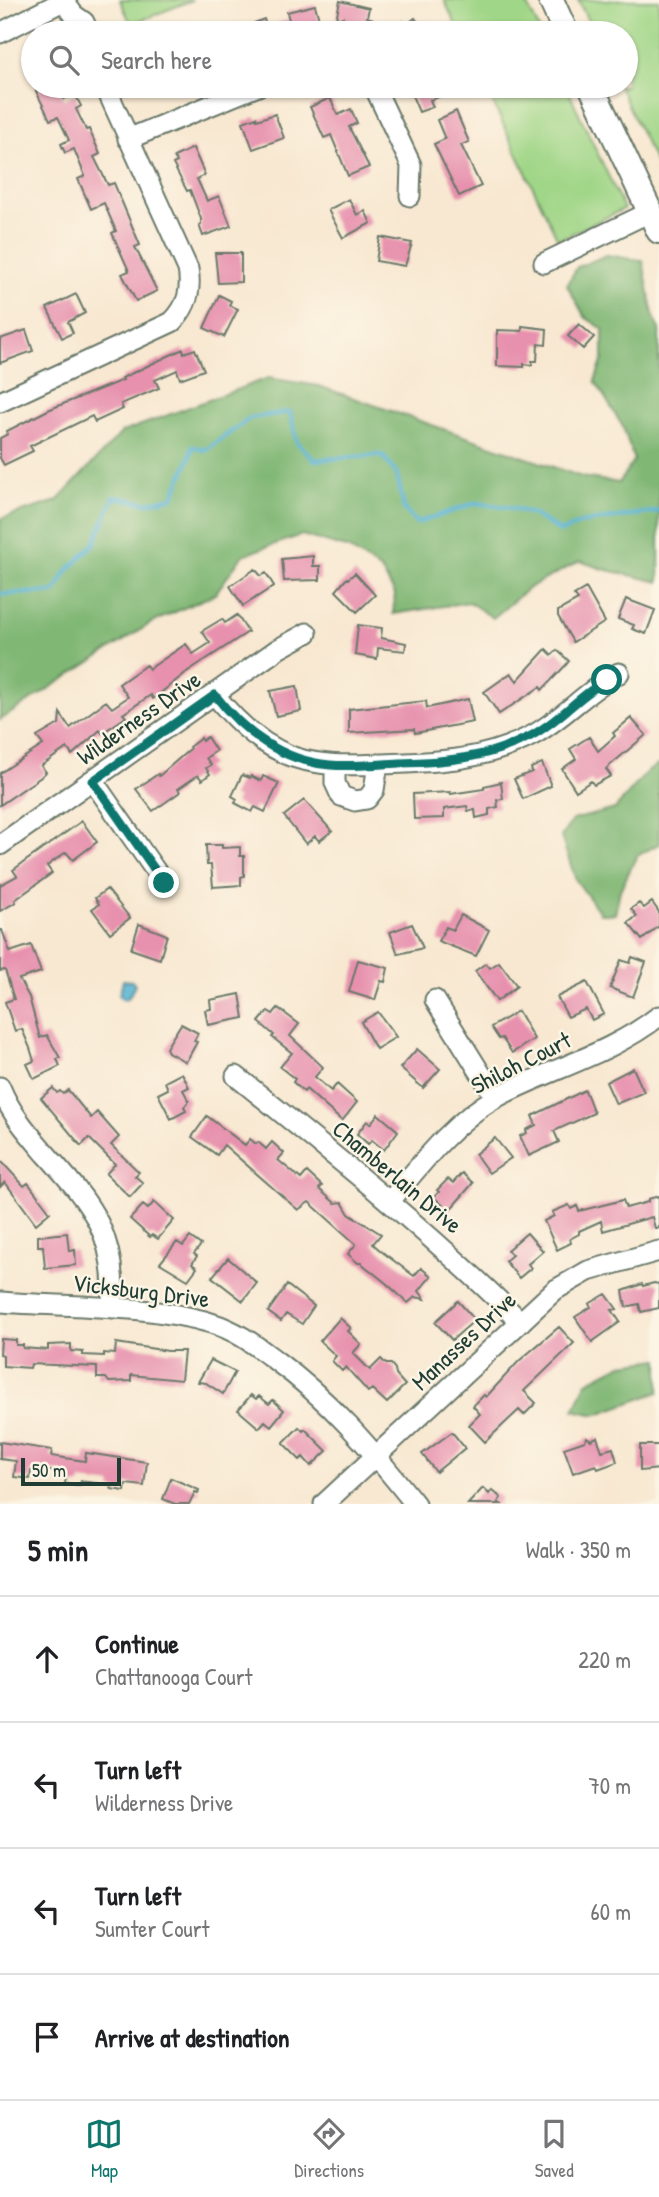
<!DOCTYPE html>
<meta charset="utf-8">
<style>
body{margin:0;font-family:"Patrick Hand",sans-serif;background:#f2f2f2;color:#202124}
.scale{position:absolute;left:21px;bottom:18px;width:100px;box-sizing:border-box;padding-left:7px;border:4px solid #1f3d34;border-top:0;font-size:19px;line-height:24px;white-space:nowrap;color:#1f3d34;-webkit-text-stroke:5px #fcf5e5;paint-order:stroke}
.stop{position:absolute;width:21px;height:21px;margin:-16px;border:5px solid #0f766e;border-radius:50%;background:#fff}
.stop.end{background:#0f766e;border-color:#fff;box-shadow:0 2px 7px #0008}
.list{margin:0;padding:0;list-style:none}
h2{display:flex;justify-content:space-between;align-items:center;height:91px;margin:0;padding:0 28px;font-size:30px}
h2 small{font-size:23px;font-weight:400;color:#757577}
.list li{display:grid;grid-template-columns:46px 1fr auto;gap:21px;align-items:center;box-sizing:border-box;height:126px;padding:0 28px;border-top:2px solid #e0e0e0}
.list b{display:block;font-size:26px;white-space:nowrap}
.list p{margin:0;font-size:23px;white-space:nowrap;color:#757577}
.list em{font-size:23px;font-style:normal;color:#757577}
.icon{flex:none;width:38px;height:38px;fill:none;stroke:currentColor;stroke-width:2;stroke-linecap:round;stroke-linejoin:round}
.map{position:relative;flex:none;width:659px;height:1504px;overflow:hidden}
.search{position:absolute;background:#fff;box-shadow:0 2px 5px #0004;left:21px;right:21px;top:21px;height:77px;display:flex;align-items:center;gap:18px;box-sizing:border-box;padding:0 24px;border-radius:38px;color:#757577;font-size:26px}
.sheet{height:595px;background:#fff}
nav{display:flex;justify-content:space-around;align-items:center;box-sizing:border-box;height:98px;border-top:2px solid #e0e0e0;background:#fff;font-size:19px;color:#757577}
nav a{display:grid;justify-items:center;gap:4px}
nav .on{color:#0f766e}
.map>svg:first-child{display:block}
.green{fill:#a0d687;stroke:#608a5e;stroke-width:2}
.forest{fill:#80b774;stroke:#507a54;stroke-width:2}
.water{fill:#52b1d1;stroke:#387782;stroke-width:2}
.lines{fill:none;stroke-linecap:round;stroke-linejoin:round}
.stream{stroke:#52b1d1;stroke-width:4.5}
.building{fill:#e791ae}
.minor-casing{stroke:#6b796b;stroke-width:23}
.major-casing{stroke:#6b796b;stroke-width:28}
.minor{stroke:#fff;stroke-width:19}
.major{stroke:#fff;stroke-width:24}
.route{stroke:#0f766e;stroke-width:9}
.labels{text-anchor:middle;stroke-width:5;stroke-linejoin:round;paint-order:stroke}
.street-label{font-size:24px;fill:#1f3d34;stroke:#fcf5e5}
</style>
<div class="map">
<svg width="659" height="1504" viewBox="0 0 659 1504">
<rect width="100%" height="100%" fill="#fcf5e5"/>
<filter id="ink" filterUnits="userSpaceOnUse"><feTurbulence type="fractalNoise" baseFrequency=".0143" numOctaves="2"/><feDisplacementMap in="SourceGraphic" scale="14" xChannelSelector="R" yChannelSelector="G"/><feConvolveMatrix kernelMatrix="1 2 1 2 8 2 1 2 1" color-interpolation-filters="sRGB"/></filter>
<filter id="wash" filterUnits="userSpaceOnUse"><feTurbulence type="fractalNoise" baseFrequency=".00686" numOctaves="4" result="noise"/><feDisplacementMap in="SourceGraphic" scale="28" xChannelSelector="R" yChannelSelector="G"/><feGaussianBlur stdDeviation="1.57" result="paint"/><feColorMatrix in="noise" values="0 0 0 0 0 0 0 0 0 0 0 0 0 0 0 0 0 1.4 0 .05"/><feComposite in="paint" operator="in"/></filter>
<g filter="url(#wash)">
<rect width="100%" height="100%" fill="#f8e8d1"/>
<path class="green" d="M120 0H193L131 24Z
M444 0H525L541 33H460Z
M578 0H659V171L619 86H626V33H594Z
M485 86H566L624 209 558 240Z"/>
<path class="forest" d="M607 255 643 261 653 314 659 330V582L603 569 580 561 530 587 493 618 469 602 393 614 395 594 381 570 349 549 302 535 243 555 215 594 153 622 0 720V519L57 501 122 432 268 378 319 386 582 477 619 483 634 460 623 427 595 381 603 359V329L585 317 567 285 577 267Z
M659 764V844L637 856 620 890 615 914H601L576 880 561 837 572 820 615 809 647 772Z
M659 1359V1392L595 1415 574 1410 587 1382 622 1364Z"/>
<path class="water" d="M123 980 132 981 135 985 129 997 124 1000 119 995Z"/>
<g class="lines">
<path class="stream" d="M0 594 55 592 66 572 94 544 114 497 147 503 173 497C179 480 190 464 192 447L206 450 250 418 290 412 297 442 314 460 382 455 397 474 404 509 417 523 476 503 512 508 533 514 561 532 581 523 659 511"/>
</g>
<g id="blocks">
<path class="building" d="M340 1 369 8 367 17 373 19 370 33 341 26 343 17 336 19Z
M315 5 320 23 311 25 312 29 293 33H230L264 19 266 26 289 20 287 12Z
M415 18 421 27 412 33H385L403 21 406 25Z
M48 86H58L64 99 75 94 81 106 76 109 86 130 89 129 100 154 94 157 108 185 114 183 140 245 135 247 157 291 136 301 122 274 129 271 112 233 116 231 104 203 91 209 78 179 85 176 74 149 65 153 61 144 69 140 58 117 50 120 36 91Z
M408 86H434L439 97 430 100 433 107 419 112Z
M330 98 338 115 351 109 357 123 349 127 369 167 348 176 331 135 324 138 310 107Z
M456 111 469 142 461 145 481 186 459 196 434 144 445 139 437 120Z
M275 114 284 138 253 149 243 122 256 117 257 120Z
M193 148 205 175 197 179 207 201 219 196 231 226 203 236 199 225 201 224V219L190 190 187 191 173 164 177 162 174 157Z
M349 199 357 215 365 211 371 223 343 238 328 210Z
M380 237 412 243 405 266 376 261Z
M215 253H241V282L218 283Z
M76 294 85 313 68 322 73 333 62 338 47 308Z
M219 295 231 301 229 305 238 309 224 337 204 328Z
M579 324 594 337 583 349 568 336Z
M522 326 547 329 546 345 538 344 537 361H532V365L524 364V367L497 366V330L522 331Z
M26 330 33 351 0 363V339Z
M183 349 184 353 195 349 204 370 180 379 177 370 155 380 159 388 121 404 123 409 95 422 92 416 30 446 33 451 4 465 0 458V438L8 434 7 431 48 410 123 380 122 378Z
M313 556V566H320V580L284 581 282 559Z
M255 569 261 576 266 573 274 586 243 606 230 586Z
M355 573 375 595 357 612 336 591 347 578 348 579Z
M586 588 605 622 573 642 558 616V611L578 600 574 595Z
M626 599 655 610 646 634 632 629 634 625 618 619Z
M237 615 248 632 188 671 153 699 151 695 123 714 126 717 102 733 100 730 72 755 67 748 41 766 46 772 41 777 0 805V773L43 745 37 737 59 724 60 713 70 728 106 701 112 708 128 697 119 684 126 679 146 665 149 669 186 644 193 654 210 643 202 631 222 619 225 623Z
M358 625 382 628 381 638 406 643 405 651 378 648 377 659 355 655Z
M546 649 552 655 557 650 569 661 565 666 542 690 540 687 499 714 484 692 511 673 517 681Z
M297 686 301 711 276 716 270 691Z
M468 699 473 722 415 733 414 729 349 733V709L426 701 427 708Z
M631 718 646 735 608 767 606 769 611 776 594 785 591 781 576 791 562 769 576 759 570 749 589 737 598 751 615 736 613 733Z
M207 737 216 751 206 758 211 765 206 768 210 774 202 780 198 775 178 789 180 792 153 811 136 789 158 774 159 776 190 749 189 747 201 738 202 741Z
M542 763 551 786 523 799 514 779 532 772 531 768Z
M242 775 250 778 251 776 261 781 263 776 279 783 265 812 255 807 252 812 235 803 237 799 232 796Z
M501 782 503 799 497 800 498 807 489 809V815L476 818 475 810 468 811 467 806 444 809V818L414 819 413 794 450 792V794L484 789V786Z
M304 800 332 831 319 841 315 836 306 844 284 816Z
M82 821 97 842 73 860 66 852 47 866 52 873 15 900 16 902 0 911V885L17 876 13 870Z
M206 845H222V848L240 847V856H244V876L241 877V885L213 887 211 865H207Z
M107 889 130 918 110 933 92 909 99 904 95 898Z
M652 902 659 912V926L642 940 628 923 637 916 631 909 639 903 644 908Z
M461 915 489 930 476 956 438 941 446 927 453 930Z
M139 924 167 935 160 959 131 949Z
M412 924 423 948 398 954 390 932Z
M0 930H2L10 952 31 945 41 972 19 979 29 997 40 1038 47 1035 60 1058 57 1059 60 1066 34 1079 27 1064 34 1061 30 1048 22 1029 15 1031 5 1002 14 999 5 970 0 971Z
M632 957 646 962 633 997 610 988 621 960 630 963Z
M358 960 388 968 385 982 381 981 375 1000 349 992Z
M499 962 517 986 497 1001 475 971 486 963 490 968Z
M587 982 604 1014 592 1020 586 1009 568 1017 557 997Z
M240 994 244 1018 208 1025 205 1010 211 1009 210 1000Z
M278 1008 299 1024 290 1036 323 1067 315 1077 331 1091 337 1084 357 1102 342 1121 306 1089 304 1092 293 1082 295 1079 280 1067 292 1053 272 1037 274 1035 259 1022 268 1011 273 1014Z
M518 1011 534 1039 512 1053 502 1038 499 1039 491 1027Z
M378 1012 396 1037 376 1049 361 1022Z
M181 1024 198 1033 194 1041 197 1042 186 1062 168 1052 166 1048Z
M417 1049 440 1069 423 1088 400 1068Z
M633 1068 644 1092 616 1104 606 1082Z
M182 1073 189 1087 183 1090 189 1101 184 1107 186 1111 171 1119 158 1094 168 1089 165 1082Z
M53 1088 57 1093 60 1091 63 1094 68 1090 91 1118 97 1112 119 1137 111 1145 139 1172 135 1176 143 1183 130 1197 106 1174 115 1164 89 1138 81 1146 41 1098Z
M585 1090 594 1113 554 1131 559 1142 529 1156 520 1136 527 1133 526 1130 536 1125 532 1116Z
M378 1114 398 1131 384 1150 372 1140 368 1144 357 1134 367 1121 370 1124Z
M207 1116 245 1145 250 1139 256 1144 258 1142 266 1149 272 1142 284 1153 278 1160 301 1179 307 1172 322 1186 319 1189 335 1203 342 1202 349 1214 381 1234 373 1244 381 1251 414 1276 421 1268 431 1276 419 1291 425 1299 415 1297 408 1303 386 1283 361 1263H358L348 1254 356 1244 309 1202 298 1210 224 1145 217 1155 192 1137Z
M495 1138 511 1158 489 1173 475 1154Z
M0 1160 24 1186 28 1183 50 1212 36 1224 5 1182 0 1187Z
M462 1173 473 1183 449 1211 434 1197 439 1192 437 1190 448 1179 453 1183Z
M659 1196V1228H655L652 1217 603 1231 601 1221 579 1231V1234L570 1239 571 1243 557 1250 544 1221 554 1216 552 1212 569 1205 571 1209 577 1206 579 1211 623 1200 626 1208 648 1202V1199Z
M154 1202 174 1220 158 1239 152 1235 150 1237 130 1219 143 1205 148 1209Z
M67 1233 69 1251 75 1250 76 1265 45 1268 43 1246H38V1236Z
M527 1233 543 1251 528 1264 531 1268 519 1278 505 1261 512 1255 507 1250Z
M190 1237 201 1245 194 1254 197 1256 192 1264 197 1268 188 1280 160 1263 177 1242 183 1246Z
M228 1258 257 1283 243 1301 212 1277Z
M654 1283 659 1284V1308L641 1312 639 1304 626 1307 623 1291 642 1284 643 1286Z
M287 1285 314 1306 302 1324 286 1314 281 1321 268 1312Z
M606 1294 617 1309 612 1310 620 1322 592 1342 575 1317 591 1307 589 1304Z
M458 1301 475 1320 452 1340 435 1322Z
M340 1318 351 1328 348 1331 361 1344 353 1353 370 1370 381 1359 386 1364H391L395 1369 396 1375 405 1385 387 1403 372 1389 368 1392 346 1367 342 1371 332 1361 336 1356 320 1341Z
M559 1327 574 1343 524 1391 536 1403 524 1415 519 1410 485 1442 469 1425 480 1414 473 1406 484 1395 486 1397 519 1361Z
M1 1339 16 1340V1345H23V1348L48 1350V1345L71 1344V1351L83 1352V1355L104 1356V1353L115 1354 116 1343 168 1351H184L181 1380 131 1375V1381L109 1382 106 1378H97V1367L31 1364 30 1368 3 1366V1355L0 1354Z
M211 1360 235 1372 223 1394 206 1383 198 1382Z
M251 1395 256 1399 259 1396 269 1404 273 1400 284 1410 271 1426 265 1421 259 1428 238 1410Z
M299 1427 303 1431 305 1429 327 1451 311 1466 303 1457 300 1460 283 1443Z
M452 1432 465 1448 436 1472 422 1454Z
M587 1437 591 1440 597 1437 602 1451 613 1448 617 1462 598 1469 596 1465 573 1473 564 1448 585 1441Z
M0 1442 52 1450 51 1456 85 1461 86 1453 147 1462 144 1486 126 1484 125 1491 111 1489 112 1485 81 1481 80 1485 65 1484 66 1473 42 1470 31 1471 30 1479 14 1477 16 1461 0 1459Z
M640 1445H659V1469L640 1471Z
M171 1478 199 1490 198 1493 195 1492 189 1504H175L163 1499Z
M483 1488 489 1494 492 1490 501 1498 498 1502 501 1504H468Z"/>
</g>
</g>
<g filter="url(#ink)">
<use href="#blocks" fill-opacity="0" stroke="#6b796b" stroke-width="2"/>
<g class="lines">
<g class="minor-casing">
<path id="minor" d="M63 0 74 15 84 22 89 33
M0 33 65 0
M374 86 411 165 410 196
M128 139 258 86
M544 263 650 212
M0 402 172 322C187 307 192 291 188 269L105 86
M215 695C236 722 261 745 293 757 323 767 352 765 383 764 435 762 485 761 533 735 564 718 587 690 619 673
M335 765V783L341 796 355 801 367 799 374 790 378 764
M93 781 164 883
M0 845 278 649 307 633
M435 1000 496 1098
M236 1076C334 1155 431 1233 521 1322
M0 1087C11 1114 28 1133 46 1154 92 1205 118 1236 112 1308
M390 1201C421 1164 454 1121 497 1097 550 1069 611 1054 659 1016
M0 1302C67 1307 148 1304 211 1323 236 1330 255 1345 275 1360 330 1400 373 1451 415 1504
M324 1504 555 1290 588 1271 659 1251"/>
</g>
<g class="major-casing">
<path id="major" d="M551 0 566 33
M591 86 659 231"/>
</g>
<use href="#minor" class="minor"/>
<use href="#major" class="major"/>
</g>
</g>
<g class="lines" filter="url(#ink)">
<path class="route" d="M164 883 93 781 215 695C243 732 282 761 330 765 353 767 377 764 400 763 446 762 487 758 529 737 560 721 579 695 607 680"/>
</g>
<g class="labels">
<g class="street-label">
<text transform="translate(139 718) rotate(-35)" y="8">Wilderness Drive</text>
<text transform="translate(521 1063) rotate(-27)" y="8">Shiloh Court</text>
<text transform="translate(397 1177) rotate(40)" y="8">Chamberlain Drive</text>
<text transform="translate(141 1291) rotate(7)" y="8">Vicksburg Drive</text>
<text transform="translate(464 1341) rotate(-43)" y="8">Manasses Drive</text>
</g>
</g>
</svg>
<div class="scale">50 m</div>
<div class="stop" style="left:607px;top:680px"></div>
<div class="stop end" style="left:164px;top:883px"></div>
<div class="search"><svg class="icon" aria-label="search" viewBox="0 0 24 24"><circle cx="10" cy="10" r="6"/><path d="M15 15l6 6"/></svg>Search here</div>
</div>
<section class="sheet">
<h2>5 min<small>Walk · 350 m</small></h2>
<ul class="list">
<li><svg class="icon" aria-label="ahead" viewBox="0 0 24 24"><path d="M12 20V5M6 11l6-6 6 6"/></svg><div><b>Continue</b><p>Chattanooga Court</p></div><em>220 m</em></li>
<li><svg class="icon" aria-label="left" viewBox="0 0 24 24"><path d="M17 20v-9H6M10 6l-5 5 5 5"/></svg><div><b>Turn left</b><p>Wilderness Drive</p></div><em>70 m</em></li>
<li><svg class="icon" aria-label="left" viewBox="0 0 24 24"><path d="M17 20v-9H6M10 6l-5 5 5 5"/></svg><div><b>Turn left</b><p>Sumter Court</p></div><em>60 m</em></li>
<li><svg class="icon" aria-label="arrive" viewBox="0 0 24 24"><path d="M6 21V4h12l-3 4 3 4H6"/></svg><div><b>Arrive at destination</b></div></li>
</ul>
</section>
<nav>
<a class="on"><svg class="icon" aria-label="map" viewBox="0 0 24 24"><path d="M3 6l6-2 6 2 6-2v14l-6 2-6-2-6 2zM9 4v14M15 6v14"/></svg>Map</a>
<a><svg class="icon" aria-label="directions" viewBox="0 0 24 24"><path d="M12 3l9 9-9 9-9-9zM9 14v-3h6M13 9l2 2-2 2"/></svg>Directions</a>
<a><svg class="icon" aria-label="saved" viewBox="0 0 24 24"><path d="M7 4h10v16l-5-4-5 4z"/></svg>Saved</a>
</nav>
